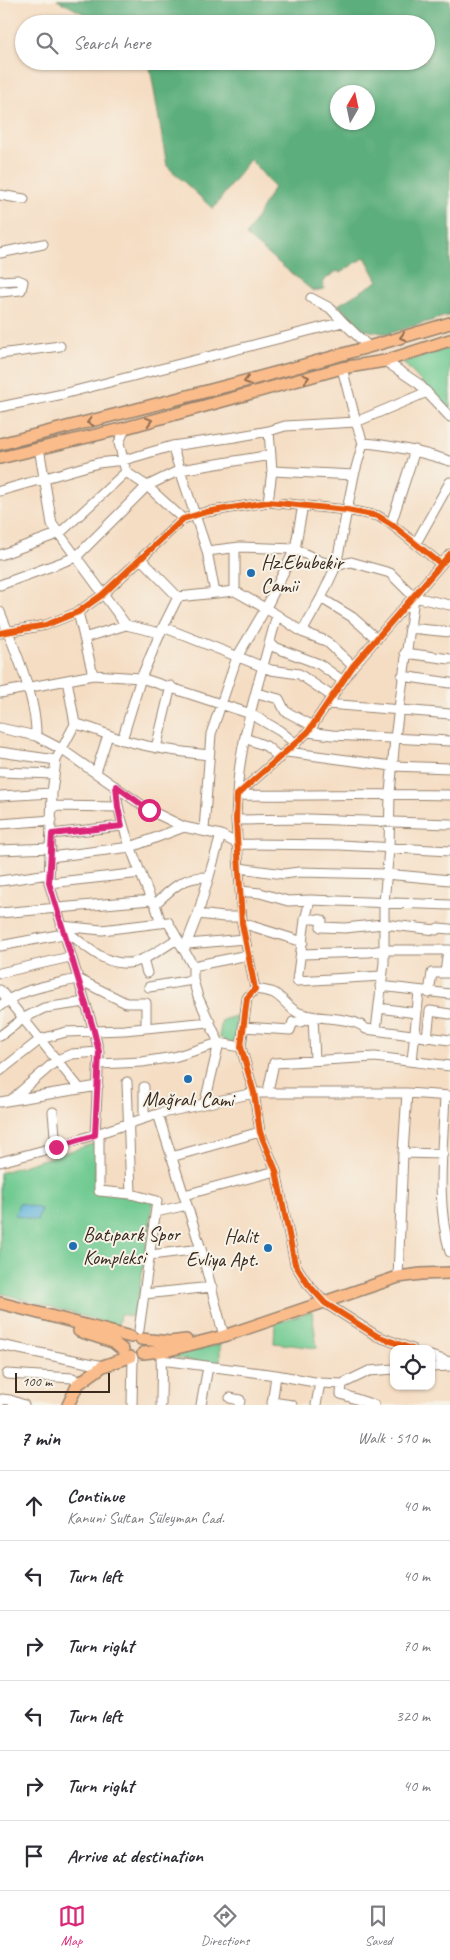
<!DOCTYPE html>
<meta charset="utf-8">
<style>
body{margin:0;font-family:Caveat,sans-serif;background:#f2f2f3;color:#2b2b33}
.controls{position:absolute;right:15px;bottom:15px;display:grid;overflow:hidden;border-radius:10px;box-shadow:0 1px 4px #0004}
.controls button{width:45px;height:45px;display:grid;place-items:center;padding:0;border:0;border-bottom:1px solid #e1e1e2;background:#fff;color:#2b2b33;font:25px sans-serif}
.compass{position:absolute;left:330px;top:85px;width:45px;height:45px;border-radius:50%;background:#fff;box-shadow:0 1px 4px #0004;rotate:9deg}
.scale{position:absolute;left:15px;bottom:12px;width:95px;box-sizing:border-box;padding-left:5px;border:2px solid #3b2a1e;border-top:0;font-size:14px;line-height:18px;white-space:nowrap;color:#3b2a1e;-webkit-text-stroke:4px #f7f3e8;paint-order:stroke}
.stop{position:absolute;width:15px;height:15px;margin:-11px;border:4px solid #db2777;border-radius:50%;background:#fff}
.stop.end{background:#db2777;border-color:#fff;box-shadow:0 1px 5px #0008}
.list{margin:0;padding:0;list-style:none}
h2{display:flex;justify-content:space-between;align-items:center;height:65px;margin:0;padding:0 20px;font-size:21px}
h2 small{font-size:16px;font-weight:400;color:#7c7c81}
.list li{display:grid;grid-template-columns:32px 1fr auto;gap:15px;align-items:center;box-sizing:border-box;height:70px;padding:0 20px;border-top:1px solid #e1e1e2}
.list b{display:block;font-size:19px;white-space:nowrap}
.list p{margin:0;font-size:16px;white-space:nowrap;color:#7c7c81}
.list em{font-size:16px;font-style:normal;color:#7c7c81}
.icon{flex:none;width:28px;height:28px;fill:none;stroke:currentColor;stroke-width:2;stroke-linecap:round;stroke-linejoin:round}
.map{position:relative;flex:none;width:450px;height:1405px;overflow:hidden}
.search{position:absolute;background:#fff;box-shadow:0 1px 4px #0004;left:15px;right:15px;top:15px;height:55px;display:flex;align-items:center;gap:12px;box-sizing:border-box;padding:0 18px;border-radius:28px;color:#7c7c81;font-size:19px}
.sheet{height:485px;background:#fff}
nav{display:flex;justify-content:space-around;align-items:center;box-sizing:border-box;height:70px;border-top:1px solid #e1e1e2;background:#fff;font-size:14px;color:#7c7c81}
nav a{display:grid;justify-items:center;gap:2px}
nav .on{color:#db2777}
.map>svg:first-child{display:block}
.green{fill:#70ca91;stroke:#567a58}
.forest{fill:#5cae7b;stroke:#4c6c4c;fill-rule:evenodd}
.water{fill:#60b3db;stroke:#4e6e7c}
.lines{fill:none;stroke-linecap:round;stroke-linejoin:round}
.minor-casing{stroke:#988470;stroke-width:11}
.major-casing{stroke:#988470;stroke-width:14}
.minor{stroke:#fff;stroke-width:9}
.major{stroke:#fabc8b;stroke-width:11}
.cycleway-casing{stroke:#f7f3e8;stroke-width:9}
.cycleway{stroke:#e8590c;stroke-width:6}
.oneway{stroke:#916c4f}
.route{stroke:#db2777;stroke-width:6}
.poi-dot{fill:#1f6fb2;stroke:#f7f3e8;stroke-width:2}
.labels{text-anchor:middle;stroke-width:4;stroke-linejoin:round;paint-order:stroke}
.poi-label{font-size:20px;fill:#3b2a1e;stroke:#f7f3e8;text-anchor:start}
</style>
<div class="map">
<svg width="450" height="1405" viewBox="0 0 450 1405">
<rect width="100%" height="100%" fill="#f7f3e8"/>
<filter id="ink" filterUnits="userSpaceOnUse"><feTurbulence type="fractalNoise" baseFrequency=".02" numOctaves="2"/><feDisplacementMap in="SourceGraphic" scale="10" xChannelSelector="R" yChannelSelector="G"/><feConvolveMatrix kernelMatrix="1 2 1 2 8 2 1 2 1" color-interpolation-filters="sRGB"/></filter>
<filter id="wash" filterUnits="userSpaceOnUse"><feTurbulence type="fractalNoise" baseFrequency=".0096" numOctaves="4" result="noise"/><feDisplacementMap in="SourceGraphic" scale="20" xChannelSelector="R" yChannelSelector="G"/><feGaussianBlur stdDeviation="1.12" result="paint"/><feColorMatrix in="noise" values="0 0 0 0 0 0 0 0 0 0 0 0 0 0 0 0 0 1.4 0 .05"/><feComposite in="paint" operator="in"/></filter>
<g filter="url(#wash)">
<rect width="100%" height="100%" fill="#f5ddc3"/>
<path class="green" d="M450 348V410L437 399 403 362Z
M236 1016 235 1041 233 1043 225 1041 219 1037 222 1020Z
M96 1143 95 1186 154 1199 135 1317 120 1314 118 1326 0 1293V1173Z
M312 1311 317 1348 274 1343 275 1323Z
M220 1344V1366L171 1357Z"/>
<path class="forest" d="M57 0H450V315L388 334 360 329 338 305 378 281 365 257 340 273 337 271 323 281 324 289 313 291 246 236 274 187 250 159 213 209 167 166 149 61H426V24H104ZM338 92H368V122H338Z"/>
<path class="water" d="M19 1203 41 1209 37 1221 15 1215Z"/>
</g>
<g filter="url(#ink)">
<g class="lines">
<g class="minor-casing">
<path id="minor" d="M0 195 24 199
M0 253 43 244
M0 281 18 280 23 282 21 290 0 292
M311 298 330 308 343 322
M0 354 60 346
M385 361 419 384 450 417
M0 407 63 394 343 322 369 347
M363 443C394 445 421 452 450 461
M172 446 207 551 215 593
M39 448 52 524 126 625
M272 471 354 475
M126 472 147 486 183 519
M0 491 98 463 124 460 172 446 235 437 269 431 285 426 356 422 427 392
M268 502 272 471 269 431
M391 524 415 450
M416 543 450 482
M235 548V591
M207 551 240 547 295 549 320 561 336 566 351 562 390 573 414 597 450 605
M0 555 60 533 126 472 119 443 125 428
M141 559 178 597
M0 585 76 557 147 486 180 470 271 455
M178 597 235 591 277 615 302 632 326 641 353 666
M321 598 352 617 377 639
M0 612C14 647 37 699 36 736
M78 612 93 675
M277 615C262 673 240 735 237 795 308 796 379 793 450 795
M163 627 271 670 299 674 333 697
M409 628 450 632
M302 632 321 598 336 566 354 475 363 443 356 422 342 368
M0 633 46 625 78 612 102 595 183 519 206 512 268 502 347 510 378 516 391 524 441 564
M84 638 126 625 160 633
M269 645 319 664 343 681
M405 653 450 659
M402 676 450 683
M67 680 75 724 56 760 52 793 49 883 94 1031 99 1052 95 1135
M0 693 93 675 141 678 251 714 280 731 296 744
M257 693 279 699 285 711 313 726
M328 704 450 714
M75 724C92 727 104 734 120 739 149 748 179 752 209 755
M0 728 36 736 61 749 149 810 184 827 221 835 238 844 340 845 450 851
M308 732 332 735 450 741
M245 738 266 746 280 758
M122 740 141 678 163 627 178 597
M156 748 171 686
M0 752 56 760
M287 752 392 766 450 768
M0 772 54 774
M96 772 108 735
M115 786C119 826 137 862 151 900L155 904 161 923
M0 796 52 793
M52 806 118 807
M236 820 308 819 450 824
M0 824 52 820
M204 830 211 734 237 657 266 608 295 549 303 505
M51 834 122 826
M0 850 51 848
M50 857 131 847 184 827
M239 868 284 874 299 872 386 874 450 880
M0 881 49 874
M49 883 141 873
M240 891 260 893 288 901 310 900 450 905
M310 900 305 920 297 981 382 976
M155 904C174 887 183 876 209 877
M0 913 151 900
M198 914 224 917H242
M305 918 322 920 321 927 345 928 383 924 436 930 438 928 450 929
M242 923 303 942
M61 926 102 930 168 922 193 966V980L198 997 219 1043 205 1102
M61 926C84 945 111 974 143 959 155 954 166 946 177 939
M188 944 244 939
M0 946 63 934
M184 950 198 914 221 835
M302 954 369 952 384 950H450
M143 959 147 973
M193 966 248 955
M0 973 70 957
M445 973 448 950
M78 979 126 1003H146V1028
M380 986 450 994
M149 987 193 980
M255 989C261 990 269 991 274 993 286 1000 291 1013 306 1015 321 1019 355 1017 366 1029L450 1040
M0 990 80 1089
M429 993 432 973H450
M0 1006C22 988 51 985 78 979
M379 1008 416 1013
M243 1027 290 1030 293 1022H300L313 1017 315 1060
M376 1030 384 963V902L389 849 390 793 395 738 414 598
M0 1036 24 1018 44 1008 85 1002
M427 1038 430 1011 450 1014
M412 1061 419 992
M99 1064 142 1062 174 1057 219 1043 241 1047
M0 1071 41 1039 66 1032 124 1030 210 1022
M127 1082 131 1194
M268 1091 274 1063 375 1057 450 1066
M445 1096C443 1147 435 1201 450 1252
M11 1100 57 1060 72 1054 99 1052
M0 1102 98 1086
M53 1112 56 1147
M158 1114 201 1249 224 1336
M144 1118V1087
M99 1134V1191L131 1194 157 1201 139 1330
M403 1153 443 1154
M171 1157 260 1132
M0 1162 56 1147 158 1114 254 1093H407L450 1096
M184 1195 276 1171
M156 1212 187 1205
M150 1255 201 1249
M398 1277 403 1153 407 1093
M144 1294 212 1287
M0 1345 103 1366
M412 1349 377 1336 325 1303 307 1283 295 1264 276 1171 260 1132 254 1093 241 1047 247 998 255 989 242 923 236 820 237 795 308 732 353 666 450 554
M431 1356 450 1362
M161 1360 276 1375 320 1383 342 1384 369 1371 394 1369
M431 1367 450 1366
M7 1374 73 1378 78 1384
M342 1384 341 1394 374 1405
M230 1398 240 1400 239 1405
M0 1402 2 1399 10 1400 24 1405
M272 1402 292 1405
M132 1405 133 1358
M161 1405C161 1388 162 1373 161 1356
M201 1405 208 1367
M272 1405 276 1375
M316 1405 320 1383"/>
</g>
<g class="major-casing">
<path id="major" d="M0 444C151 406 301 368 450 323
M0 458 125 428 342 368 385 361 450 340
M0 1303 131 1337
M79 1331 113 1342 123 1350
M141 1339 170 1342 186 1340
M143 1353 169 1350 224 1336 398 1277 421 1274 450 1273
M68 1405 78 1384 103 1366 130 1357"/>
</g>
<use href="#minor" class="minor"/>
<use href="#major" class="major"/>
<g class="cycleway-casing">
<path id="cycleway" d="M0 633 46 625 78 612 102 595 183 519 206 512 268 502 347 510 378 516 391 524 441 564
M412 1349 377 1336 325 1303 307 1283 295 1264 276 1171 260 1132 254 1093 241 1047 247 998 255 989 242 923 236 820 237 795 308 732 353 666 450 554"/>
</g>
<use href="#cycleway" class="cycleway"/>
</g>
<defs><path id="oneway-chevron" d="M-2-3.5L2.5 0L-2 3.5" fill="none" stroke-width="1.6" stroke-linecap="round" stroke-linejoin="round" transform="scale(1.25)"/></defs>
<g class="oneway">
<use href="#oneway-chevron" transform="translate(403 337) rotate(163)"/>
<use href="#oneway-chevron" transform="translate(306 378) rotate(-15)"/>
<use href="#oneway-chevron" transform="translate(247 381) rotate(165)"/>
<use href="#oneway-chevron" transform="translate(149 421) rotate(-15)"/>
<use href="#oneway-chevron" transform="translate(90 422) rotate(166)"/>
</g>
</g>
<g class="lines" filter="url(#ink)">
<path class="route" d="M56 1147 95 1135 99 1052 94 1031 49 883 52 834 122 826 118 807 116 786 149 810"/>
</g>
<g class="poi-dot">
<circle cx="251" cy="573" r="5"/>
<circle cx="188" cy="1079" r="5"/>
<circle cx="73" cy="1246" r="5"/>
<circle cx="268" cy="1248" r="5"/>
</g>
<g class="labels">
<g class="poi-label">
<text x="261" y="569">Hz.Ebubekir<tspan x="261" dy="23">Camii</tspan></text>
<text x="188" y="1106" text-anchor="middle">Mağralı Cami</text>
<text x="83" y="1241">Batıpark Spor<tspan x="83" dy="23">Kompleksi</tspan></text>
<text x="258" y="1243" text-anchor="end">Halit<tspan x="258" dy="23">Evliya Apt.</tspan></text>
</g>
</g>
</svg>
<div class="controls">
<button><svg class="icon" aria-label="locate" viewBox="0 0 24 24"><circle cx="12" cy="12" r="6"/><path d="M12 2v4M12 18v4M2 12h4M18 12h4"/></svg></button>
</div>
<svg class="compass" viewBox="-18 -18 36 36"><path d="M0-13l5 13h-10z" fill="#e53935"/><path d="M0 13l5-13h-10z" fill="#7c7c81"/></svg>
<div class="scale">100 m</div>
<div class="stop" style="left:149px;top:810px"></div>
<div class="stop end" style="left:56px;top:1147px"></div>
<div class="search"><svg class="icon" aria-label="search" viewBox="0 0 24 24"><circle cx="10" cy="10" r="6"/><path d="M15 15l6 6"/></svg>Search here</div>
</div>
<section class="sheet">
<h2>7 min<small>Walk · 510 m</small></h2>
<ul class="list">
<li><svg class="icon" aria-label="ahead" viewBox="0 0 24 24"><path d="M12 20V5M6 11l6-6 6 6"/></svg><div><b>Continue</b><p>Kanuni Sultan Süleyman Cad.</p></div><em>40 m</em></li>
<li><svg class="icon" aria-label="left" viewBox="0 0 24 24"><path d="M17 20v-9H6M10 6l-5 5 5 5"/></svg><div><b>Turn left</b></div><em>40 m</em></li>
<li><svg class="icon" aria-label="right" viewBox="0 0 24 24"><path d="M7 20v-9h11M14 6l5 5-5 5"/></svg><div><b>Turn right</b></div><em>70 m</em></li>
<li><svg class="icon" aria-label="left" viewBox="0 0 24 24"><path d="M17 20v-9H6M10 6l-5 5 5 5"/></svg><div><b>Turn left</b></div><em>320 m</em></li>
<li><svg class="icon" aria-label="right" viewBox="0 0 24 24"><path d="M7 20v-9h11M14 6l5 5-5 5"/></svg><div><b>Turn right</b></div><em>40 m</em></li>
<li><svg class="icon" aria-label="arrive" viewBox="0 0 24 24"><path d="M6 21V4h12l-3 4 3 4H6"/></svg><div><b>Arrive at destination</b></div></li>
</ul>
</section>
<nav>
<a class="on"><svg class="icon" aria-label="map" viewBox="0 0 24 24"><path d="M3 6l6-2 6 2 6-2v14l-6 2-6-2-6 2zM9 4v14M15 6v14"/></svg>Map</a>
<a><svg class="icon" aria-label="directions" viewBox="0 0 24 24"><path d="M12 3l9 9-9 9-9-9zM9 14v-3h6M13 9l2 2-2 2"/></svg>Directions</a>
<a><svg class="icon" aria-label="saved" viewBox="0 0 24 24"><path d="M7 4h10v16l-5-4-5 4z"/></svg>Saved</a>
</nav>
